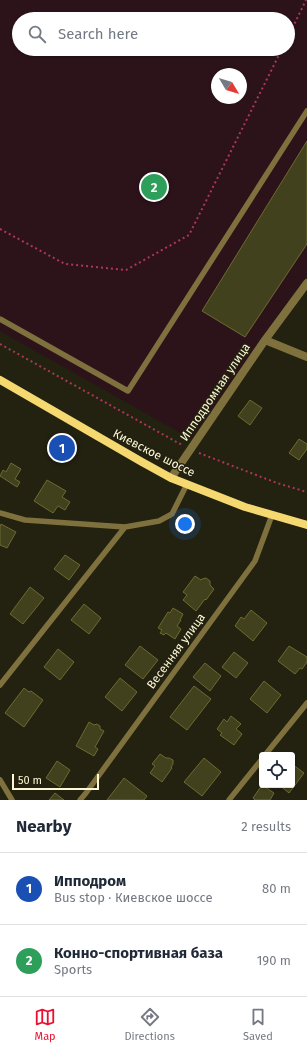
<!DOCTYPE html>
<meta charset="utf-8">
<style>
body{margin:0;font-family:"Fira Sans",sans-serif;background:#f6f6f7;color:#1f2937}
.controls{position:absolute;right:12px;bottom:12px;display:grid;overflow:hidden;border-radius:4px;box-shadow:0 1px 3px #0004}
.controls button{width:36px;height:36px;display:grid;place-items:center;padding:0;border:0;border-bottom:1px solid #e0e1e3;background:#fff;color:#1f2937;font:20px sans-serif}
.compass{position:absolute;left:211px;top:68px;width:36px;height:36px;border-radius:50%;background:#fff;box-shadow:0 1px 3px #0004;rotate:128deg}
.scale{position:absolute;left:12px;bottom:10px;width:87px;box-sizing:border-box;padding-left:4px;border:2px solid #fcf7d4;border-top:0;font-size:11px;line-height:14px;white-space:nowrap;color:#fcf7d4;-webkit-text-stroke:3px #232110;paint-order:stroke}
.you{position:absolute;left:185px;top:524px;width:14px;height:14px;margin:-10px;border:3px solid #fff;border-radius:50%;background:#1a73e8;box-shadow:0 0 0 6px #1a73e833}
.badge{display:grid;place-items:center;width:26px;height:26px;border-radius:50%;background:#ed0f30;color:#fff;font-size:13px;font-weight:700}
.pin{position:absolute;translate:-50% -50%;border:2px solid #fff;box-shadow:0 1px 4px #0006}
.list{margin:0;padding:0;list-style:none}
h2{display:flex;justify-content:space-between;align-items:center;height:52px;margin:0;padding:0 16px;font-size:17px}
h2 small{font-size:13px;font-weight:400;color:#747a83}
.list li{display:grid;grid-template-columns:26px 1fr auto;gap:12px;align-items:center;box-sizing:border-box;height:72px;padding:0 16px;border-top:1px solid #e0e1e3}
.list b{display:block;font-size:15px;white-space:nowrap}
.list p{margin:0;font-size:13px;white-space:nowrap;color:#747a83}
.list em{font-size:13px;font-style:normal;color:#747a83}
.icon{flex:none;width:22px;height:22px;fill:none;stroke:currentColor;stroke-width:2;stroke-linecap:round;stroke-linejoin:round}
.map{position:relative;flex:none;width:307px;height:800px;overflow:hidden}
.search{position:absolute;background:#fff;box-shadow:0 1px 3px #0004;left:12px;right:12px;top:12px;height:44px;display:flex;align-items:center;gap:10px;box-sizing:border-box;padding:0 14px;border-radius:22px;color:#747a83;font-size:15px}
.sheet{height:196px;background:#fff}
nav{display:flex;justify-content:space-around;align-items:center;box-sizing:border-box;height:56px;border-top:1px solid #e0e1e3;background:#fff;font-size:11px;color:#747a83}
nav a{display:grid;justify-items:center;gap:2px}
nav .on{color:#ed0f30}
.map>svg:first-child{display:block}
.green{fill:#2c131a;fill-rule:evenodd}
.building{fill:#42411d;stroke:#6d6a30}
.lines{fill:none;stroke-linecap:round;stroke-linejoin:round}
.path{stroke:#ae365b;stroke-width:2;stroke-dasharray:2 3;stroke-linecap:butt}
.service{stroke:#7f713e;stroke-width:5.5}
.minor{stroke:#7f713e;stroke-width:8}
.secondary{stroke:#f6d871;stroke-width:8}
.labels{text-anchor:middle;stroke-width:3;stroke-linejoin:round;paint-order:stroke}
.street-label{font-size:12px;fill:#fcf7d4;stroke:#232110}
</style>
<div class="map">
<svg width="307" height="800" viewBox="0 0 307 800">
<rect width="100%" height="100%" fill="#232110"/>
<path class="green" d="M0 0H307V275L191 439 0 331ZM19 19H288V49H19ZM217 74H241V98H217Z"/>
<path class="building" d="M307 141V244L245 337 202 311Z
M250 400 262 408 250 425 238 416Z
M299 439 307 444V449L299 460 289 453Z
M11 463 21 469 15 479 20 482 17 487 0 476 3 470 6 472Z
M47 480 66 491 62 497 70 502 65 510 58 506 53 513 34 501Z
M1 524 16 532 7 548 0 545V527Z
M65 555 80 565 69 580 54 569Z
M195 576 201 580 202 579 206 578 210 581V585L214 589 206 600 205 599 196 611 183 600 187 595 183 592Z
M30 587 44 598 23 624 10 614Z
M84 604 101 618 89 634 71 620Z
M173 608 183 614 180 620H181L177 626 181 629 175 639 166 633 164 635 160 633 162 630 158 628 168 612 170 613Z
M251 610 267 623 253 641 235 626 241 617 244 619Z
M140 646 158 660 143 679 125 665Z
M289 646 307 657V662L302 669 300 668 295 674 278 661Z
M58 649 74 662 60 680 44 667Z
M234 652 248 663 236 678 222 667Z
M205 663 221 676 210 691 193 677Z
M120 678 137 692 122 711 105 697Z
M264 681 281 695 267 713 250 699Z
M194 686 211 699 187 730 170 717Z
M24 688 29 692 31 691 43 700 24 727 5 713Z
M231 716 241 724 236 729 242 734 234 745 220 735 222 733 217 729 224 719 227 722Z
M89 722 94 725 97 724 100 726V729L104 731 95 747 98 749 94 756 76 746Z
M160 754 166 758H169L173 760V764L171 767 172 768 162 782 150 773 155 766 152 764Z
M204 758 221 772 202 796 184 782Z
M57 761 70 770 60 787 46 778Z
M292 764 304 773 289 793 279 785H292Z
M124 778 147 796 144 800H107Z
M262 785 274 793 270 800H255L253 798Z
M55 793 64 800H49Z"/>
<g class="lines">
<path class="path" d="M288 37 306 0
M0 229 65 264 126 270 189 235 282 49
M0 344 182 445
M199 453 277 483 307 492"/>
<path class="service" d="M0 319 128 391 307 111
M0 513 25 520 125 527
M0 685 125 527 159 521 172 514 187 484
M265 755 307 703
M0 780 12 800
M80 800 86 793 255 561 272 515
M229 800 262 759"/>
<path class="minor" d="M265 340 307 357
M171 478 265 340 307 283"/>
<path class="secondary" d="M0 380 142 462 171 478 245 507 307 525"/>
</g>
<g class="labels">
<g class="street-label">
<text transform="translate(215 392) rotate(-56)" y="4">Ипподромная улица</text>
<text transform="translate(154 453) rotate(27)" y="4">Киевское шоссе</text>
<text transform="translate(176 651) rotate(-54)" y="4">Весенняя улица</text>
</g>
</g>
</svg>
<div class="controls">
<button><svg class="icon" aria-label="locate" viewBox="0 0 24 24"><circle cx="12" cy="12" r="6"/><path d="M12 2v4M12 18v4M2 12h4M18 12h4"/></svg></button>
</div>
<svg class="compass" viewBox="-18 -18 36 36"><path d="M0-13l5 13h-10z" fill="#e53935"/><path d="M0 13l5-13h-10z" fill="#747a83"/></svg>
<div class="scale">50 m</div>
<div class="you"></div>
<div class="pin badge" style="left:62px;top:448px;background:#1a4fb4">1</div>
<div class="pin badge" style="left:154px;top:187px;background:#2e9e5b">2</div>
<div class="search"><svg class="icon" aria-label="search" viewBox="0 0 24 24"><circle cx="10" cy="10" r="6"/><path d="M15 15l6 6"/></svg>Search here</div>
</div>
<section class="sheet">
<h2>Nearby<small>2 results</small></h2>
<ul class="list">
<li><span class="badge" style="background:#1a4fb4">1</span><div><b>Ипподром</b><p>Bus stop · Киевское шоссе</p></div><em>80 m</em></li>
<li><span class="badge" style="background:#2e9e5b">2</span><div><b>Конно-спортивная база</b><p>Sports</p></div><em>190 m</em></li>
</ul>
</section>
<nav>
<a class="on"><svg class="icon" aria-label="map" viewBox="0 0 24 24"><path d="M3 6l6-2 6 2 6-2v14l-6 2-6-2-6 2zM9 4v14M15 6v14"/></svg>Map</a>
<a><svg class="icon" aria-label="directions" viewBox="0 0 24 24"><path d="M12 3l9 9-9 9-9-9zM9 14v-3h6M13 9l2 2-2 2"/></svg>Directions</a>
<a><svg class="icon" aria-label="saved" viewBox="0 0 24 24"><path d="M7 4h10v16l-5-4-5 4z"/></svg>Saved</a>
</nav>
